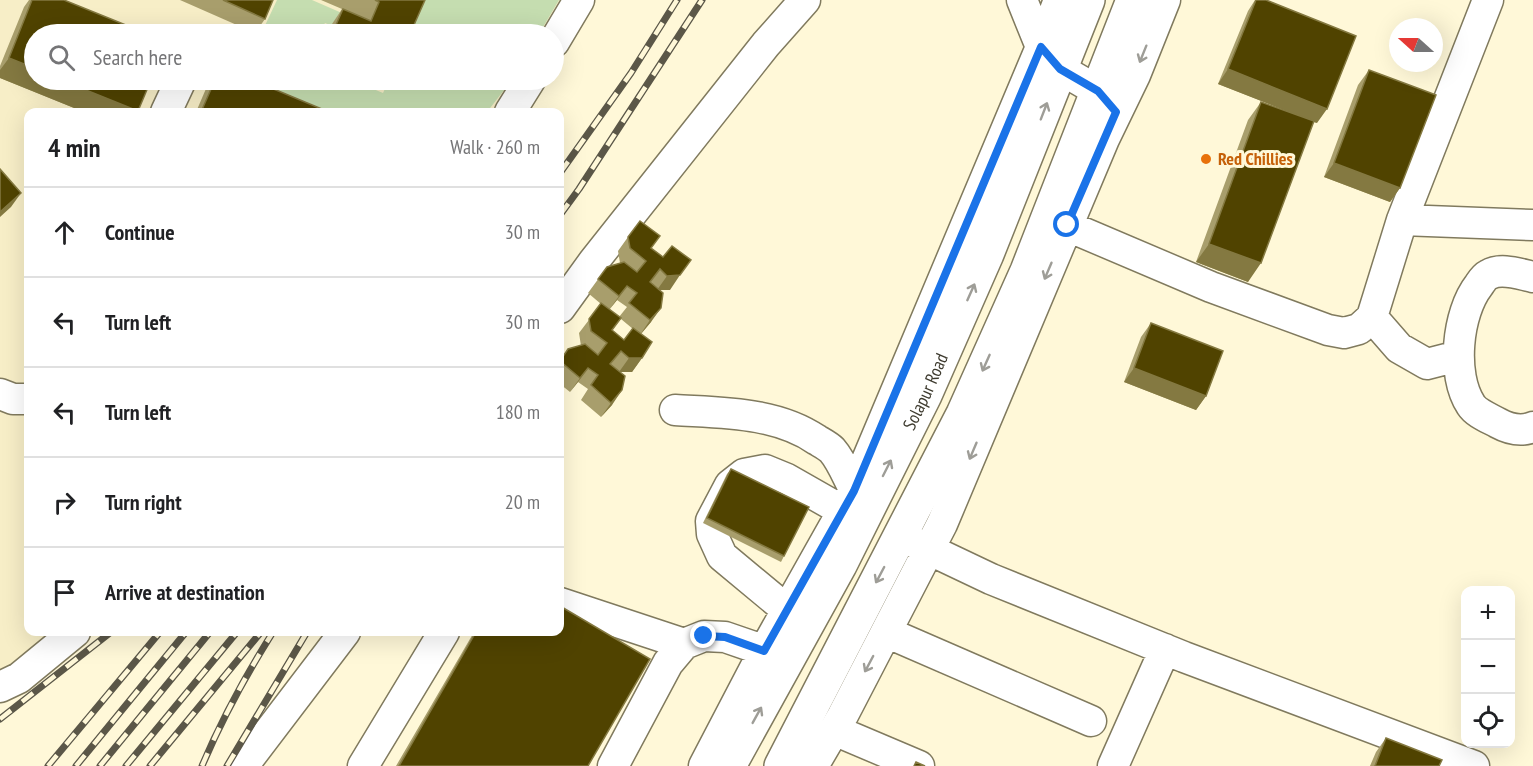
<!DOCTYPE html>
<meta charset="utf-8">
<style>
body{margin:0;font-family:"PT Sans Narrow",sans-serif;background:#f2f2f2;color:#202124}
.controls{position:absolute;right:18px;bottom:18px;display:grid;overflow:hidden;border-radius:12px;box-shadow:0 6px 24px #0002}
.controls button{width:54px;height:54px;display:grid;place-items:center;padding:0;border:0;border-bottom:2px solid #e0e0e0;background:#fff;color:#202124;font:30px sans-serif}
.compass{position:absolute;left:1389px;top:18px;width:54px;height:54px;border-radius:50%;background:#fff;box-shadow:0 6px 24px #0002;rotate:291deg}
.stop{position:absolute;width:18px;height:18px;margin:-14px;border:4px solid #1a73e8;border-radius:50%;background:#fff}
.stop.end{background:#1a73e8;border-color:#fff;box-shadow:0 2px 6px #0008}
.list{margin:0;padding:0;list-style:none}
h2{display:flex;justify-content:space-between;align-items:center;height:78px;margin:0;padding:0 24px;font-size:26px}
h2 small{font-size:20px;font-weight:400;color:#757577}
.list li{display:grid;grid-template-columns:39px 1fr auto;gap:18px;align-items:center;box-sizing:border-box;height:90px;padding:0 24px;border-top:2px solid #e0e0e0}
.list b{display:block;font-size:22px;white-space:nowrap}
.list em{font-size:20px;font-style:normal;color:#757577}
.icon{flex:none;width:33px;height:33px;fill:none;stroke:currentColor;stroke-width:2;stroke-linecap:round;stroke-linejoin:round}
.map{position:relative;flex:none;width:1533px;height:766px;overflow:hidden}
.search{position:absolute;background:#fff;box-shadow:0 6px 24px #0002;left:24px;top:24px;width:540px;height:66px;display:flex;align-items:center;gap:15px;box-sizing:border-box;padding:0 21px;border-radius:33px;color:#757577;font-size:22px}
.panel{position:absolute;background:#fff;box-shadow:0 6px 24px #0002;left:24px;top:108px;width:540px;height:528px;border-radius:12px}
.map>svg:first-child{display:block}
.built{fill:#f7eec7}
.green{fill:#c5ddb0}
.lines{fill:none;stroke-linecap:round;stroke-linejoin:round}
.minor-casing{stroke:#807a5e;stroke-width:33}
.highway-casing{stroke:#807a5e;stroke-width:36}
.minor{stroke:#fff;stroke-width:30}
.highway{stroke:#fff;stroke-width:33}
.rail-casing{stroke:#5b5748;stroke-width:7}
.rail{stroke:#fff8d8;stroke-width:4.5;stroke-dasharray:14;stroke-linecap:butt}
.wall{fill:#a89e6c;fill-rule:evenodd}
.shaded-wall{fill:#847941}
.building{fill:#504300;stroke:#847941;stroke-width:1.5}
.oneway{stroke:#9e9d97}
.route{stroke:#1a73e8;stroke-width:8}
.food-dot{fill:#e8710a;stroke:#fff8d8;stroke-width:2}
.labels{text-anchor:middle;stroke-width:6;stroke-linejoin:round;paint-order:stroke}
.food-label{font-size:18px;font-weight:bold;fill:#c56008;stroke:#fff8d8;text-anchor:start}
.street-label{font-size:18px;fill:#3e3b2f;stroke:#fff8d8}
</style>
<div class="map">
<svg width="1533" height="766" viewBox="0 0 1533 766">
<rect width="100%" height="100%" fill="#fff8d8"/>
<path class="built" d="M0 0H576L554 34H34V80H528L508 112H28V632H50L0 679Z"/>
<path class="green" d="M277 0H312L358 20 352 34 325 23 319 34H261Z
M424 0H559L539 34H409Z
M226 24 250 34H221Z
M247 80H352L383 93 389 80H512L487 112H321Z"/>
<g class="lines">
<g class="minor-casing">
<path id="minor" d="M1022 0 1041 47 1060 69 1098 91 1113 108
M554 42 579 0
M166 112 181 80
M510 112 530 80
M1051 219 1211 287 1328 330 1344 333 1359 329 1372 317 1402 220 1488 0
M1402 220 1533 225
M1533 277C1519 274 1501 267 1488 275 1484 277 1481 282 1479 285 1457 313 1451 375 1471 405 1476 413 1489 418 1498 423 1509 429 1521 432 1533 427
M560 308 594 261 766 44 805 0
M1372 317 1399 348 1427 364 1458 356
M0 394 13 399H28
M675 410C723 413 776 412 817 440 822 443 828 446 832 450 845 465 850 486 862 502
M911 541 991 579 1184 657 1474 766
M560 603 684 644
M804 618 787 610 722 556 712 534 711 521 730 485 744 474 765 470 787 479 859 520
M886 632 1091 721
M0 687 19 678 75 632
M834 730 919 766
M243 766 345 632
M363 766 444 632
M613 766 668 663 684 644 704 636 725 637 783 657
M704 766 764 651 854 491 1041 47 1059 0
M813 766 843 715 942 524 1104 139 1135 75 1165 0
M1113 766 1165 649"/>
</g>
<g class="highway-casing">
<g id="highway">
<path id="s1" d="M729 766 840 565 925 395 987 254 1088 0"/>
<path d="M781 766 963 414 1027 271 1133 0"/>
</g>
</g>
<use href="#minor" class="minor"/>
<use href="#highway" class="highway"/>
<g class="rail-casing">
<path id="rail" d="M560 173 631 73 677 0
M560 215 579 189 702 0
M0 719 111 632
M48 766 160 632
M76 766 186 632
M100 766 210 632
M126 766 237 632
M150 766 261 632
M202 766C222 719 246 675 273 632
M227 766 307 632"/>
</g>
<use href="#rail" class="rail"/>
</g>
<path class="wall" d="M29 0H64L84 112 0 78V66L24 7Z
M180 0H273L265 19 255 33Z
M321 0H425L410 34H327L330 27 342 9Z
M1255 0H1266L1317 123 1313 122 1248 282 1196 262 1248 120 1261 102 1290 112 1218 84 1248 11Z
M1369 70 1400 188 1390 202 1324 177 1358 85Z
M211 80H252L329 112H196L208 84Z
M359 80H388L381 89Z
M628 237 651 248 663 257 670 290H659L651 322 641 334 642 358 632 372H620L612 405 601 417 581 400 588 389 578 382 570 392 560 384V361L581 346 579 333 601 304 588 293 607 267 620 263 618 251ZM617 300 627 307 619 317 609 310ZM621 319 633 329 624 340 612 330Z
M1151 323 1206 396 1196 410 1124 382 1141 337Z
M731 469 784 556 781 562 703 523 727 474Z
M474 632H560L588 766H396Z
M1386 738 1439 766H1370L1376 752Z"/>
<path class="shaded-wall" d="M9 58 34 68V80H61L138 111 137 112H84L0 78V70Z
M1228 69 1327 109 1317 123 1218 84Z
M1334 163 1400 188 1390 202 1324 177Z
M21 193 11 207 0 217V212Z
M1209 244 1261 263 1248 282 1196 262Z
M680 275 670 290H657L667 276Z
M627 286 617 300 609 310 619 296Z
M661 308 651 322 640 335 650 320Z
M629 358H642L632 372H619Z
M588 368 578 382 570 392 580 378Z
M1134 368 1206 396 1196 410 1124 382Z
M622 390 612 405 601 417 611 403Z"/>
<path class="building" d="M32 0H64L148 34H34V68L9 58Z
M223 0H273L265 19Z
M375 0H425L410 34H332L343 9 371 21 379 2Z
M1256 0H1266L1356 36 1327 109 1228 69Z
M1369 70 1436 95 1400 188 1334 163Z
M61 80H151L138 111Z
M215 80H252L329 112H201Z
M1261 102 1314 121 1261 263 1209 244Z
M0 169 21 193 0 212Z
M640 221 660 236 651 248 663 257 672 246 691 260 680 275 667 276 660 269 650 282 663 293 661 308 650 320 629 303 637 293 627 286 619 296 598 279 607 267 624 262 637 272 646 261 630 248 628 237Z
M601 303 621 318 612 330 624 340 633 328 652 342 642 358H629L621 351 610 364 625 376 622 390 611 403 591 385 598 375 588 368 580 378 560 361 568 349 585 344 598 355 607 343 591 331 589 319Z
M1151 323 1223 351 1206 396 1134 368Z
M731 469 809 507 784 556 707 518Z
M560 606 650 659 588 766H399L476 632H560Z
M1386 738 1442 760 1439 766H1375Z
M916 762 925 766H914Z"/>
<defs><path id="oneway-shaft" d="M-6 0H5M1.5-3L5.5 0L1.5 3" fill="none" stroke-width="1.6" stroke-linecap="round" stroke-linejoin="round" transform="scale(1.5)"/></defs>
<g class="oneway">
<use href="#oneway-shaft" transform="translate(1143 54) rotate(112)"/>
<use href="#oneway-shaft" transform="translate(1044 111) rotate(-69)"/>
<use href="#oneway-shaft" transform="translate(1048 271) rotate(113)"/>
<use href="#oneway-shaft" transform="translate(971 292) rotate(-66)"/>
<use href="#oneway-shaft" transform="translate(986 363) rotate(114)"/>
<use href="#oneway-shaft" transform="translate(973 451) rotate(113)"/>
<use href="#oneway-shaft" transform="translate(887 468) rotate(-63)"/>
<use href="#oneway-shaft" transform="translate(880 575) rotate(118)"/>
<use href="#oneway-shaft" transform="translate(869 664) rotate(118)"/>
<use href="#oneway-shaft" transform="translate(757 715) rotate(-61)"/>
</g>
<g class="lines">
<path class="route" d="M704 636 725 637 764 651 854 491 1041 47 1060 69 1098 91 1116 112 1067 225"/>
</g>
<circle class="food-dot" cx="1206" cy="159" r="6"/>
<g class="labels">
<g class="food-label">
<text x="1218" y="165">Red Chillies</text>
</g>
<g class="street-label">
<text dy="6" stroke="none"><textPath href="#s1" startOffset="423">Solapur Road</textPath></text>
</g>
</g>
</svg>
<div class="controls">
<button>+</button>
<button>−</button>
<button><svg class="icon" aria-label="locate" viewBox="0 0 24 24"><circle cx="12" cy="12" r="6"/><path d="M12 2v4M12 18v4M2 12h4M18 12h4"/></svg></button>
</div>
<svg class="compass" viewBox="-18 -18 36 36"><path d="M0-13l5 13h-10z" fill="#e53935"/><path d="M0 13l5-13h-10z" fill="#757577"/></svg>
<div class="stop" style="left:1067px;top:225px"></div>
<div class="stop end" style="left:704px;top:636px"></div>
<div class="search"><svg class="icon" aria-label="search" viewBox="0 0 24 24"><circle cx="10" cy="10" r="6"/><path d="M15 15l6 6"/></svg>Search here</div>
<section class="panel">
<h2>4 min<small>Walk · 260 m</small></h2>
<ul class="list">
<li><svg class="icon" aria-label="ahead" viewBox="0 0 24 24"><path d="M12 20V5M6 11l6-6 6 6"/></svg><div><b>Continue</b></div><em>30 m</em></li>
<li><svg class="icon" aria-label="left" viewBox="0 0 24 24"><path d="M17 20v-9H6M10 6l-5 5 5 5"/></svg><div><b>Turn left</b></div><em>30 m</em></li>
<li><svg class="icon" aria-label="left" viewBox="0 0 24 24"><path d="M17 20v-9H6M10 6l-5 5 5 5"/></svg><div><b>Turn left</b></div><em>180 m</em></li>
<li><svg class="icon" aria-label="right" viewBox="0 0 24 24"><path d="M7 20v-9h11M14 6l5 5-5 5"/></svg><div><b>Turn right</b></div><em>20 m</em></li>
<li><svg class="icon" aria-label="arrive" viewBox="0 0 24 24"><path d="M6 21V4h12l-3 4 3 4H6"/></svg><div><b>Arrive at destination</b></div></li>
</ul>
</section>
</div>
